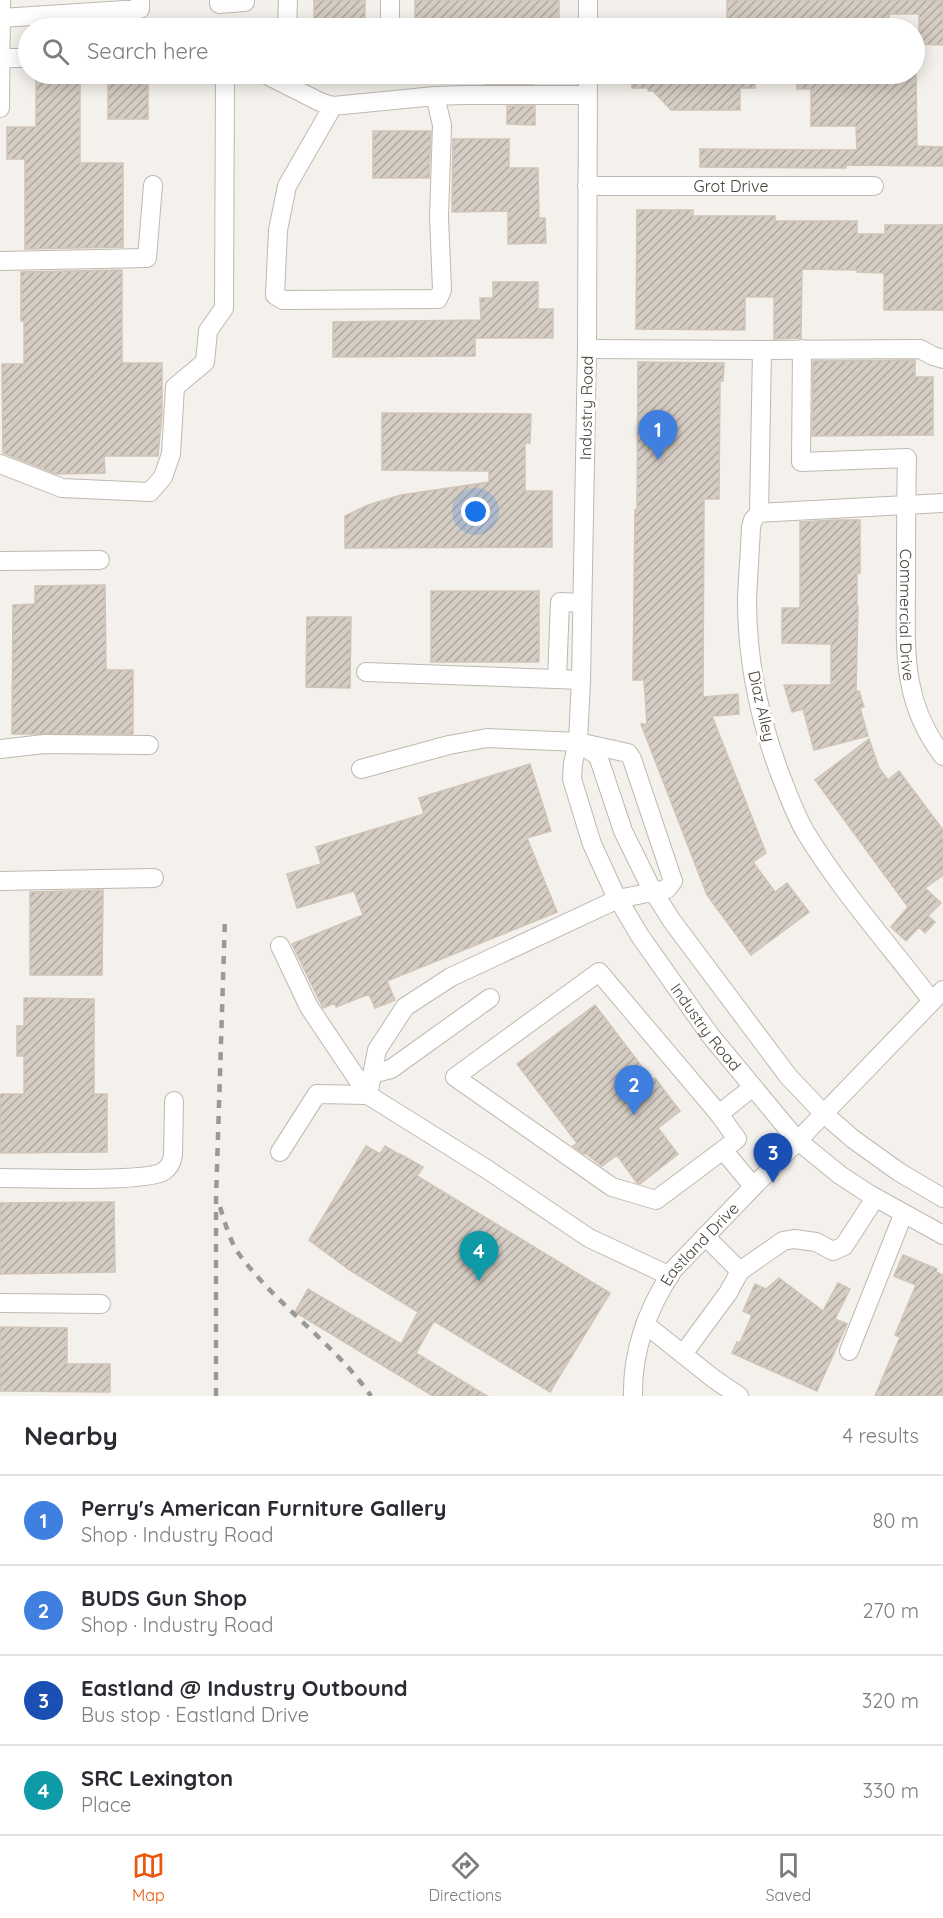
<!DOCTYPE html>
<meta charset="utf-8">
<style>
body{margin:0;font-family:Quicksand,sans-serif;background:#f7f7f7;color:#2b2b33}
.you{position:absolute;left:476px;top:512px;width:21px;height:21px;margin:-15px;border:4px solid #fff;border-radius:50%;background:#1a73e8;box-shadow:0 0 0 9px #1a73e833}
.badge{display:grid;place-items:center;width:39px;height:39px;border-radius:50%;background:#ea580c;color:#fff;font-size:20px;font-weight:700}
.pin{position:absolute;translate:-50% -50px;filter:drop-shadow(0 2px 3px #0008)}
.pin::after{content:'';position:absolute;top:32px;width:21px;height:18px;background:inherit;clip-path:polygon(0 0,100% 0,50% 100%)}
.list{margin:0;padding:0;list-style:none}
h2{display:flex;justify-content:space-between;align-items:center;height:78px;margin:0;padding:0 24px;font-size:26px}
h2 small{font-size:20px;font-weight:400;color:#7c7c81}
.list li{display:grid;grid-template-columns:39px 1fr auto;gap:18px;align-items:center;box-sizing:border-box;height:90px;padding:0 24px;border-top:2px solid #e1e1e2}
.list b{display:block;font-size:22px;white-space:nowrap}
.list p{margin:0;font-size:20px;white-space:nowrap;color:#7c7c81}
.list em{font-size:20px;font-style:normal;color:#7c7c81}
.icon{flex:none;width:33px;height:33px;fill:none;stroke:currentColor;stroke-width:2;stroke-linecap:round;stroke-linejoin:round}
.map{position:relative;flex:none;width:943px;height:1396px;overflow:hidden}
.search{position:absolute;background:#fff;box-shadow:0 3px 15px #0003;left:18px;right:18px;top:18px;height:66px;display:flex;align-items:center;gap:15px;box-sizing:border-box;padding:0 21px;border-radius:33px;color:#7c7c81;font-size:22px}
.sheet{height:438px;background:#fff}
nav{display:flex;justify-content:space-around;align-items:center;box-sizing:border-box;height:84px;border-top:2px solid #e1e1e2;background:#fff;font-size:16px;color:#7c7c81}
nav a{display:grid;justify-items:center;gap:3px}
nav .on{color:#ea580c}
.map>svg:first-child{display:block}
.building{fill:url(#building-hatch);stroke:#cfc4b7;stroke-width:1.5}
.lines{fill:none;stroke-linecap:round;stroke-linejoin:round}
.minor-casing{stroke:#bfb8b0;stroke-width:20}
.minor{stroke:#fff;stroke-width:18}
.rail{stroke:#999;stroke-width:4.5;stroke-dasharray:8 8;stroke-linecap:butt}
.labels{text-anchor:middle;stroke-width:6;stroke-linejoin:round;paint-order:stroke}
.street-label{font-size:16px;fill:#48423b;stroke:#fff}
</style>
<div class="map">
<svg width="943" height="1396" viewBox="0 0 943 1396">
<defs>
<pattern id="building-hatch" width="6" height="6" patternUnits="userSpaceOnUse" patternTransform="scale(1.5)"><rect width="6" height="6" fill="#d5cdc3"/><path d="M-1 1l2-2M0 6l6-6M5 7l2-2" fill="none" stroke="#afa8a0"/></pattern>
</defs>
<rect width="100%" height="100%" fill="#f4f1ec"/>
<path class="building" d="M314 0H365V27H314Z
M415 0H559V23L415 22Z
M727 0H943V45L919 44V14H889V23L727 24Z
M36 74H80V163H123V247L25 249V159H7V127H36Z
M108 74H148V119H108Z
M485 74H533V84H484Z
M632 74H755V88H740V110H671L653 91H648V88H632Z
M797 74H916L917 146 943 147V166L846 165V168L700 167V149L857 150 856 126H811V89H797Z
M507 106H535V125L507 124Z
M373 131H431L429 178H373Z
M453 139H509V168H538L539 218H545L546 243 508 244V211L452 212Z
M637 210H693V216H775V221H857V234H885V225H943V310H884V273L857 272V270L802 269 801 338 774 339V297H745V330L636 329Z
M122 270V363H162V413L158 456H104L105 473 56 474 3 453 2 364H24V321H21V272Z
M493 282H538V309H553V338H475V356L333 357V322L481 320 480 298H493Z
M915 360V377H933V435L812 436 813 361Z
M638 362 724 363 723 381H720L719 499H704L703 697 738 694 739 714 712 716 766 853 753 862 775 892 787 883 809 912 751 955 707 895 641 724H647L644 680H633L635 510H637Z
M382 413 531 414 530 443H525V491H552V547L345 548V516L368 505 401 495 489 482V471L382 470Z
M836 520H860V573H857V607H858L856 691H859L864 707 860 708 868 736 814 750 803 709 792 712 784 685H831V644L782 643V608H800V522Z
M105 585 106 670H133V734H12L13 605 35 604V586Z
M431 591H539V662H431Z
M307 617H351L350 688 306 687Z
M869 739 879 768 888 780 899 771 943 830V875L925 888 941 903 928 916 935 922 925 933 919 927 906 941 891 927 908 907 815 780Z
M530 764 551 831 527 838 557 912 387 981 395 1000 375 1008 369 994 336 1007 335 1003 323 1008 292 944 363 915 354 891 297 908 287 874 321 864 316 847 424 814 419 798Z
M103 890 102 975H30V892Z
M24 998 94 999V1094H107V1152L0 1153V1094H24V1056H17V1026H24Z
M595 1005 652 1080 655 1078 680 1111 658 1128 678 1154 640 1184 637 1183 617 1155 602 1166 585 1153 584 1154 573 1146 577 1143 517 1064Z
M366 1146 380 1154 385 1146 400 1155V1154L423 1167 417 1176 610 1293 550 1392 434 1321 416 1353 487 1396H433L295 1312 308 1289 401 1344 418 1312 348 1269 309 1240Z
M114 1202 115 1272 0 1274V1203Z
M903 1255 937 1269 936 1272 943 1275V1396H875L900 1337 895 1335 916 1285 894 1276Z
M779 1278 823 1311 838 1283 850 1289 835 1319 847 1324 817 1391 732 1353 737 1342 740 1343 752 1315 743 1311 755 1284 766 1289Z
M0 1327 67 1328V1364H110V1392L0 1391Z"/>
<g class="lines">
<g class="minor-casing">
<g id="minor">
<path d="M219 0V4L245 2V0"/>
<path d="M1 18 140 9V0"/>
<path d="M287 28 288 0"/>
<path d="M390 28V0"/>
<path d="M588 28V0"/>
<path d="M1 58H28"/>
<path d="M265 74 320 102 333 106 435 96 442 125 439 217 442 290 438 299 283 300 275 295 278 230 287 186 333 106"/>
<path id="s1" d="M588 74 587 349 581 680 578 742 573 763 572 779 592 844 614 892 640 936 710 1035 797 1140 840 1175 869 1194 943 1235"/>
<path d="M435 96 463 95H587"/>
<path d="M0 108 1 0"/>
<path id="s2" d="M587 186H874"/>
<path d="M0 261 147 258 153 185"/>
<path d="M587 349 762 350 759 513"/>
<path id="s3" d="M802 349 801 462 907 458C906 499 906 540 906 581 906 647 900 700 943 756"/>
<path d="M762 350 920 349 933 356 943 359"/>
<path d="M0 464 62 488 150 492 163 477 171 454 175 387 205 362 208 331 224 308 225 74"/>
<path d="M0 561 100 560"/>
<path d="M366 672 581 680"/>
<path d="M557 679 560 602 582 603"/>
<path d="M582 745 598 756 623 831 651 888 672 921 788 1076 823 1113 853 1139 899 1172 943 1198"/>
<path d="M0 749 44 744 149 745"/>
<path d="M361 769 449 745 487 738 578 742 628 753 632 759 673 881 667 889 618 899 451 977 405 1007 377 1050 368 1095"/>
<path d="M0 881 154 878"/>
<path d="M280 946 309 1007 368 1095"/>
<path d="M932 1001C890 946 842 892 806 833 795 815 788 794 780 774 759 718 747 660 747 600 748 575 750 551 751 527L753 520 759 513 943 503"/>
<path d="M372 1074 391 1069 490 998"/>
<path d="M753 1087 719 1114 737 1139 723 1150 753 1186"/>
<path d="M719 1114 599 972 455 1077 612 1187 656 1200 723 1150"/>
<path d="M280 1152 317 1094 368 1095 488 1170 589 1238 670 1276"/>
<path d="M0 1178C28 1178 148 1183 164 1171 170 1167 172 1162 173 1155L174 1101"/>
<path d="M740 1271 783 1241 794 1239 816 1242 833 1251 844 1246 875 1198"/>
<path d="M0 1303 101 1304"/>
<path d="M645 1324 714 1379 739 1396"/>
<path d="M849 1351 903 1215"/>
<path d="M683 1354 728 1293 740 1271 705 1236"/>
<path id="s4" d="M633 1396C632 1350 648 1308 673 1270L943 990"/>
</g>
</g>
<use href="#minor" class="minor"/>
<path class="rail" d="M220 1207C225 1222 230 1242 239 1254 277 1306 334 1343 371 1396
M216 1396V1199L225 918"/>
</g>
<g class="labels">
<g class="street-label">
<text dy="6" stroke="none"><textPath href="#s2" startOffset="144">Grot Drive</textPath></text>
<text transform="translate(586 408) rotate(-89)" y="6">Industry Road</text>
<text dy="6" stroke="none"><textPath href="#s3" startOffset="376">Commercial Drive</textPath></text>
<text transform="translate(762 706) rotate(77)" y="6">Diaz Alley</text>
<text dy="6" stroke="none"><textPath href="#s1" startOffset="990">Industry Road</textPath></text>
<text dy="6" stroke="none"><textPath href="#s4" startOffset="171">Eastland Drive</textPath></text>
</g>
</g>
</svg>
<div class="you"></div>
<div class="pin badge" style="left:658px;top:460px;background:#3f7fe0">1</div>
<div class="pin badge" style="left:634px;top:1115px;background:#3f7fe0">2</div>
<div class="pin badge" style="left:773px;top:1183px;background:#1a4fb4">3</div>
<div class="pin badge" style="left:479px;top:1281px;background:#0f9aa8">4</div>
<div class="search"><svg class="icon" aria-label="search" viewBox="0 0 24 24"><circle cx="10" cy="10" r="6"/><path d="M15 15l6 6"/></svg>Search here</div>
</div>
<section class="sheet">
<h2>Nearby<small>4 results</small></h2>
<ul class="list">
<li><span class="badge" style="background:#3f7fe0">1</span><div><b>Perry's American Furniture Gallery</b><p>Shop · Industry Road</p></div><em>80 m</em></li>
<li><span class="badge" style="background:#3f7fe0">2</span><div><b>BUDS Gun Shop</b><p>Shop · Industry Road</p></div><em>270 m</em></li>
<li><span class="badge" style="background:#1a4fb4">3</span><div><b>Eastland @ Industry Outbound</b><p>Bus stop · Eastland Drive</p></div><em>320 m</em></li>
<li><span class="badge" style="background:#0f9aa8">4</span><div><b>SRC Lexington</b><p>Place</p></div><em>330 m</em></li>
</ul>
</section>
<nav>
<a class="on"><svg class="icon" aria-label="map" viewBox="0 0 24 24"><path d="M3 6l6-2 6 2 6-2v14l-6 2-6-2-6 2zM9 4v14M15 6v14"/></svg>Map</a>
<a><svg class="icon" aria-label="directions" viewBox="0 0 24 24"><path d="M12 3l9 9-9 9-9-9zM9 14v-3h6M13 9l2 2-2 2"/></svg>Directions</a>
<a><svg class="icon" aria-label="saved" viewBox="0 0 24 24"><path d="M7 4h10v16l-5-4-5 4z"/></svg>Saved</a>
</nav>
